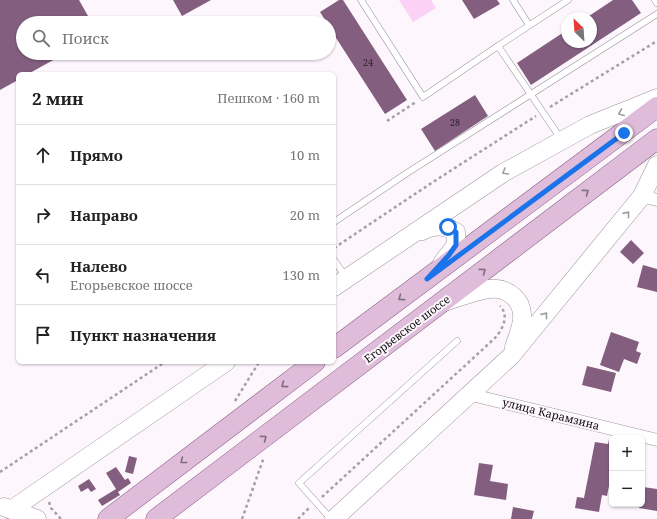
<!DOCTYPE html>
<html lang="ru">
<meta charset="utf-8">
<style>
body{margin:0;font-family:"Noto Serif",serif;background:#f6f6f6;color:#222}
.controls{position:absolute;right:12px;bottom:12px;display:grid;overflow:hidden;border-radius:6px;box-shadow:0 1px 3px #0004}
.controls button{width:36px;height:36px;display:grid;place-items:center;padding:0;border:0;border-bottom:1px solid #e0e0e0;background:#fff;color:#222;font:20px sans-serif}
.compass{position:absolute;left:561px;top:12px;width:36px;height:36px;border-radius:50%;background:#fff;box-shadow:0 1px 3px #0004;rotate:335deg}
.stop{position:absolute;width:12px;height:12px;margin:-9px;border:3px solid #1a73e8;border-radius:50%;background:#fff}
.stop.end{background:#1a73e8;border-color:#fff;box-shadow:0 1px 4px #0008}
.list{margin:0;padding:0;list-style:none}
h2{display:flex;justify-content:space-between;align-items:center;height:52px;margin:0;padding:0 16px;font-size:17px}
h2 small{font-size:13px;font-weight:400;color:#767676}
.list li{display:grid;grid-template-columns:26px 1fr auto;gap:12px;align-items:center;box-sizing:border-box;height:60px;padding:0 16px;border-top:1px solid #e0e0e0}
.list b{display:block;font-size:15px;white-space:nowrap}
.list p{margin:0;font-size:13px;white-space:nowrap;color:#767676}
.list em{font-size:13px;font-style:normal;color:#767676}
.icon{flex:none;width:22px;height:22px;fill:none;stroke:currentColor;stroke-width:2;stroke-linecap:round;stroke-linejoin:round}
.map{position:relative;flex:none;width:657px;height:519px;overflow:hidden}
.search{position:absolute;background:#fff;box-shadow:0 1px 3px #0004;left:16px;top:16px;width:320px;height:44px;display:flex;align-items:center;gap:10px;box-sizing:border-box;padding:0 14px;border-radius:22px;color:#767676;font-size:15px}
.panel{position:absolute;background:#fff;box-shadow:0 1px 3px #0004;left:16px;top:72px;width:320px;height:292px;border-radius:6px}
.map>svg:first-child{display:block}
.green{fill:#fbd2f6}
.building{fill:#835e7f}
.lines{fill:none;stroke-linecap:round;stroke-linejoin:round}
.lane-casing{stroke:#9c969c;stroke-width:7}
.street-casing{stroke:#9c969c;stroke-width:13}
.secondary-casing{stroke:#9c969c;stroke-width:19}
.primary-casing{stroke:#876283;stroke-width:21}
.path{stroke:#a5a0a4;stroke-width:2.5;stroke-dasharray:3 3;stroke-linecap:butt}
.lane{stroke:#fff;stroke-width:6}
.street{stroke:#fff;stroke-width:12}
.secondary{stroke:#fff;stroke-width:18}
.primary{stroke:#debcda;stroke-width:20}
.oneway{stroke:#9f9e9f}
.oneway2{stroke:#806d7e}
.route{stroke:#1a73e8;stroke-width:5}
.labels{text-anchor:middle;stroke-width:4;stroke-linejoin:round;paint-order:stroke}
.number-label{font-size:9px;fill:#2b202a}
.street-label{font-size:11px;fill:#0e0c0e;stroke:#fdf6fc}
</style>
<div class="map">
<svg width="657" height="519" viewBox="0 0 657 519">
<rect width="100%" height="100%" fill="#fdf6fc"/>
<path class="green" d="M399 0H431L436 8 413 22Z"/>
<path class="building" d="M0 0H79L92 23H23V53H66L28 74H18V80L0 90Z
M173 0H211L182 16Z
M339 0H343L407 100 385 114 329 27V23H327L320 12Z
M462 0H497L500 4 474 19Z
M613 0H632L641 13 531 85 517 63 567 30V42H591V18H586Z
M475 95 488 116 435 151 421 129Z
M631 240 644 253 633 264 620 252Z
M643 265 657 269V292L637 287Z
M611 332 639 342 636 351 641 353 637 364 624 359 619 372 600 365Z
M587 366 616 373 611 392 582 385Z
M609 440 612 441V476H611L607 496 602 495 599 512 575 508 577 497 584 498 595 442 608 444Z
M129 456 137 458 133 474 125 472Z
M479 463 493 465 490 481 508 484 506 500 474 495Z
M116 467 125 480 128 478 131 483 118 492 120 495 102 506 98 500 116 489 106 473Z
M89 479 96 489 91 492 88 488 81 492 78 486Z
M643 487 657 489V511L639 508 640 504H642Z
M513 507 534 511 532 519H511Z"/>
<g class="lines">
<g class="lane-casing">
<path id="lane" d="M361 0 423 97 498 46
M513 0 529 25
M655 0 657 3
M561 139 498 46 568 0
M334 222 407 173 657 14
M334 260 346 277
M331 519 299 483 457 341"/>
</g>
<g class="street-casing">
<path id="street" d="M642 196 657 200
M468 394 657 440"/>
</g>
<g class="secondary-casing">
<path id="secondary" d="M422 231C435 225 443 225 456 232V245L442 263
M334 287 503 173 590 125 657 98
M444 302C458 298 474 291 489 289 508 287 524 300 522 320 521 329 517 339 514 347
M4 507 37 519
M11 510 226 362
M334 519 511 356 642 196 657 165"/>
</g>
<g class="primary-casing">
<path id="primary" d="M334 348 657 107
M108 519 315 362
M156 519 657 139"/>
</g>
<path class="path" d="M550 107 657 41
M387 121 416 102
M334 248 433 182 536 116
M235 401 259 362
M0 472 165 362
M322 497 495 338C502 330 510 316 500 306
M49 502 51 508 61 519
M242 519 264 457
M298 519 309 508"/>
<use href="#lane" class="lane"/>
<use href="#street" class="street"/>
<use href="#secondary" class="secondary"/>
<use href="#primary" class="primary"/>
</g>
<defs><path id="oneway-chevron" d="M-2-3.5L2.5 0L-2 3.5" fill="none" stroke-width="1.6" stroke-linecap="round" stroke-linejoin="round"/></defs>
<g class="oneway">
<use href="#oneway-chevron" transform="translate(621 113) rotate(158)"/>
<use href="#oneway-chevron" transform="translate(505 172) rotate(150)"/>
<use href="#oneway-chevron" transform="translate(627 214) rotate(-51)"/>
<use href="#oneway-chevron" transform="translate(545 315) rotate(-51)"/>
</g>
<g class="oneway2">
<use href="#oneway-chevron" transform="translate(586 192) rotate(-37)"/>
<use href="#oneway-chevron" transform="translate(483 271) rotate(-37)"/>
<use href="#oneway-chevron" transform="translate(401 298) rotate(143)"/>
<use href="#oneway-chevron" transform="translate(284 385) rotate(143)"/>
<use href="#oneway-chevron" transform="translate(264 438) rotate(-37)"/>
<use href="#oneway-chevron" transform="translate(183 461) rotate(142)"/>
</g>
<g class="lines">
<path class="route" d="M448 227 456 232V245L449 255 427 279 624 133"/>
</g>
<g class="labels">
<g class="number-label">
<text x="368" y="66">24</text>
<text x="455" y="126">28</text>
</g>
<g class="street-label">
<text transform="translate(407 329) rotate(-37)" y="4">Егорьевское шоссе</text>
<text transform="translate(551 414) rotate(14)" y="4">улица Карамзина</text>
</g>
</g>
</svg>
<div class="controls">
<button>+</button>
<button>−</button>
</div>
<svg class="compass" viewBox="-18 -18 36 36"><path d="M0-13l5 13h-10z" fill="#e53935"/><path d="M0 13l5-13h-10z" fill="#767676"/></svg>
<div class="stop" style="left:448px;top:227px"></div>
<div class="stop end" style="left:624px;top:133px"></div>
<div class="search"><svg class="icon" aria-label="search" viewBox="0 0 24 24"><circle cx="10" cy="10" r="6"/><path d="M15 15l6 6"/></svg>Поиск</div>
<section class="panel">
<h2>2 мин<small>Пешком · 160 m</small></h2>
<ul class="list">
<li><svg class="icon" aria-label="ahead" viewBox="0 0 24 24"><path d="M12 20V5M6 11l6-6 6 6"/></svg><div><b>Прямо</b></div><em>10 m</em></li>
<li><svg class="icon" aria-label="right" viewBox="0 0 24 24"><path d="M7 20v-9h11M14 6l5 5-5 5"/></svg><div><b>Направо</b></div><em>20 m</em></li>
<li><svg class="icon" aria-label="left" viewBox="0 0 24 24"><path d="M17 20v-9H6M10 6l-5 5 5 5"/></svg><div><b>Налево</b><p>Егорьевское шоссе</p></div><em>130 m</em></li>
<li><svg class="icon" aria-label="arrive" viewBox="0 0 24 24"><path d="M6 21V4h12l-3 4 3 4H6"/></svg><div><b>Пункт назначения</b></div></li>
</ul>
</section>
</div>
